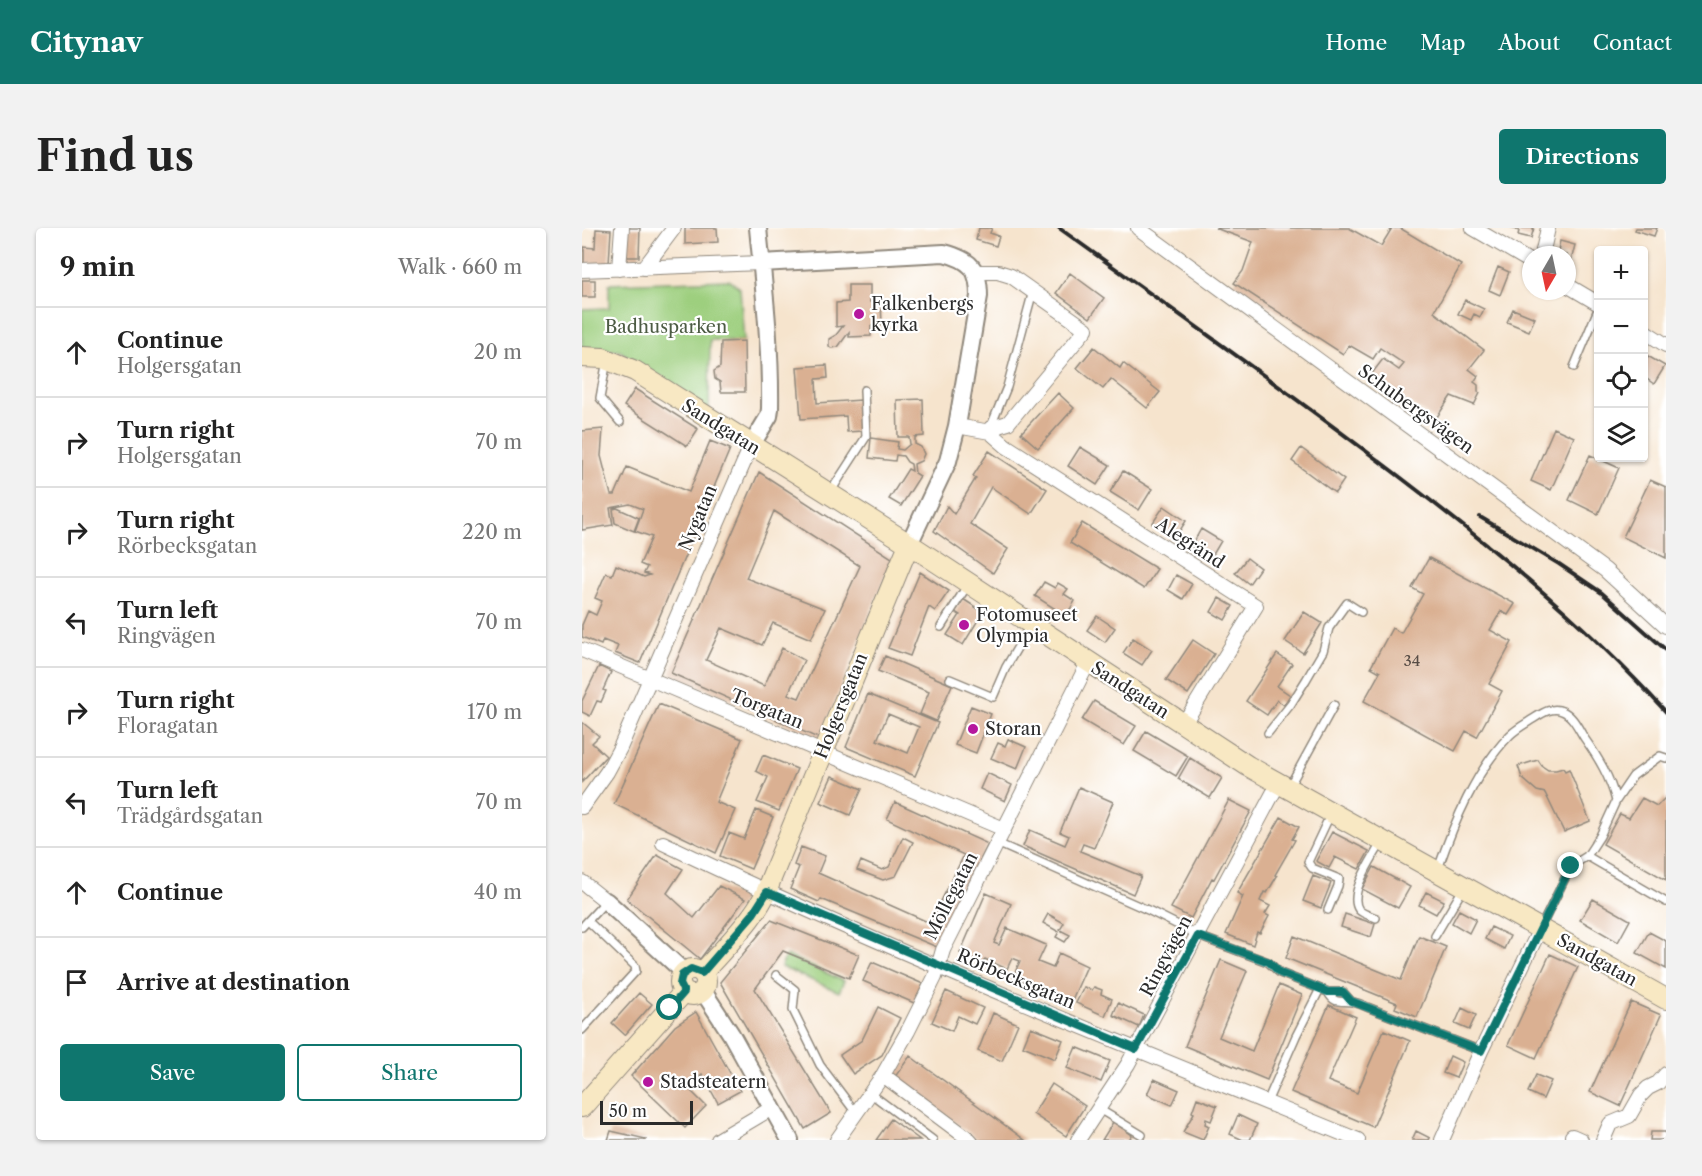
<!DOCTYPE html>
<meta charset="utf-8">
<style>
body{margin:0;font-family:"Libre Caslon Text",serif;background:#f2f2f2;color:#222}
.controls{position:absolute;right:18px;top:18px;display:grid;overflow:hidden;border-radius:6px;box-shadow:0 2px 4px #0004}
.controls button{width:54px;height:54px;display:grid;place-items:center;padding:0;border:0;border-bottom:2px solid #e0e0e0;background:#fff;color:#222;font:30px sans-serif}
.compass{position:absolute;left:940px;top:18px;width:54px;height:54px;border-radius:50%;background:#fff;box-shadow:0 2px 4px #0004;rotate:189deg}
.scale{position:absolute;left:18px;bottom:15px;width:93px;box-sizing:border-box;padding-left:6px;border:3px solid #2b2b2b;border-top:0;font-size:16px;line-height:21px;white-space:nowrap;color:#2b2b2b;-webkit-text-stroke:4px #fff;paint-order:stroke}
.stop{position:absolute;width:18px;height:18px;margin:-14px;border:4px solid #0f766e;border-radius:50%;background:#fff}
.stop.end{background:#0f766e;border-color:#fff;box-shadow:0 2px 6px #0008}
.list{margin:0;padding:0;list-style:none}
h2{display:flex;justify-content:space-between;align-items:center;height:78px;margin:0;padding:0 24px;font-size:26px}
h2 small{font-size:20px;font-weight:400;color:#767676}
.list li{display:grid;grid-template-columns:39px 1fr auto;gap:18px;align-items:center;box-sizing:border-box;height:90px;padding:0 24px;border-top:2px solid #e0e0e0}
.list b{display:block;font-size:22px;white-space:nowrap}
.list p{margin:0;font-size:20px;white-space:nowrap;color:#767676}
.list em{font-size:20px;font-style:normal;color:#767676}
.actions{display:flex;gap:12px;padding:18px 24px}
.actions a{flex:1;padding:14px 0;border:2px solid #0f766e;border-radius:6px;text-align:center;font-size:21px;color:#0f766e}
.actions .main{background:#0f766e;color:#fff}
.icon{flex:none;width:33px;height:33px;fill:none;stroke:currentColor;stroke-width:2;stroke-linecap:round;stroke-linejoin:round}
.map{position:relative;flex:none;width:1084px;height:912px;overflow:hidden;border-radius:6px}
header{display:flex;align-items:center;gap:36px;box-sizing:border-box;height:84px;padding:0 30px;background:#0f766e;color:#fff}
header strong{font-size:28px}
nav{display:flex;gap:33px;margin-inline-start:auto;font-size:21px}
.intro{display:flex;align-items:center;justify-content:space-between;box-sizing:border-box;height:144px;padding:0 36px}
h1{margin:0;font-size:42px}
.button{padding:15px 27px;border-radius:6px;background:#0f766e;color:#fff;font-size:21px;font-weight:700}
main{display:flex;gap:36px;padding:0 36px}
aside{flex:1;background:#fff;border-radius:6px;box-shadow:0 2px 4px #0004}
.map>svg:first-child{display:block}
.green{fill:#9dcf7e;stroke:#647d54;stroke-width:1.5}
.building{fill:#dab092;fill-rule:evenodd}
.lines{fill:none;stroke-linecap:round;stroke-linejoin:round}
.service-casing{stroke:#90887c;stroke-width:10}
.minor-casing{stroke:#90887c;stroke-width:16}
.tertiary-casing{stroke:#90887c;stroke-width:20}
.secondary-casing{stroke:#90887c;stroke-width:22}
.service{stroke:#fff;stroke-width:7}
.minor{stroke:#fff;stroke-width:14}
.tertiary{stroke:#fff;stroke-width:16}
.secondary{stroke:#f8e8c3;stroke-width:20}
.rail{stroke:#2b2b2b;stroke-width:4}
.route{stroke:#0f766e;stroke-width:8}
.poi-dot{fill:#b5179e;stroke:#fff;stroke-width:2}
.labels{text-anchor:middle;stroke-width:4.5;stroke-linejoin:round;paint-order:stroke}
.number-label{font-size:15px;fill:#574c45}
.poi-label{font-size:18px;fill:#2b2b2b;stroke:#fff;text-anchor:start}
.park-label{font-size:18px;fill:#4d5c44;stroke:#fff}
.street-label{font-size:18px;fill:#2b2b2b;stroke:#fff}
</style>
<header>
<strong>Citynav</strong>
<nav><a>Home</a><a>Map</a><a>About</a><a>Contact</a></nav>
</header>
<div class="intro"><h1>Find us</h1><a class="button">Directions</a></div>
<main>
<aside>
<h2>9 min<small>Walk · 660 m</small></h2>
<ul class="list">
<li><svg class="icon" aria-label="ahead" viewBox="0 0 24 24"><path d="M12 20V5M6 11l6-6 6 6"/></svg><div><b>Continue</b><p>Holgersgatan</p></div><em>20 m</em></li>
<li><svg class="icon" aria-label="right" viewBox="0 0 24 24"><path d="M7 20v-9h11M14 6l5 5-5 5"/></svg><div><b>Turn right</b><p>Holgersgatan</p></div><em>70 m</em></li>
<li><svg class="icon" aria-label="right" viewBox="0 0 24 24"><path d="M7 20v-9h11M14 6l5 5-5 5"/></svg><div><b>Turn right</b><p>Rörbecksgatan</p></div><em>220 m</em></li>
<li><svg class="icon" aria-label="left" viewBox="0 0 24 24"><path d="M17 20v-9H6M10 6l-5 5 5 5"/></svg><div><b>Turn left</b><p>Ringvägen</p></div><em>70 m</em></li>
<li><svg class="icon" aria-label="right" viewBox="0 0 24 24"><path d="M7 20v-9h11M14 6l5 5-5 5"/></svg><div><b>Turn right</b><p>Floragatan</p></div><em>170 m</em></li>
<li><svg class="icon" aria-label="left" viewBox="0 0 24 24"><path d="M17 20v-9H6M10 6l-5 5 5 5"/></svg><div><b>Turn left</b><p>Trädgårdsgatan</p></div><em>70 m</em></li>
<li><svg class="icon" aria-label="ahead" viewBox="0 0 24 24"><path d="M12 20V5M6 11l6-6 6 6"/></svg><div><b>Continue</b></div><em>40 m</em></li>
<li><svg class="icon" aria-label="arrive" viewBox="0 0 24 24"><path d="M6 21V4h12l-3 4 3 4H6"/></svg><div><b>Arrive at destination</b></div></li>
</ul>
<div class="actions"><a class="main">Save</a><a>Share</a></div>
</aside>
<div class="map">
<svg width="1084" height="912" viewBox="0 0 1084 912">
<rect width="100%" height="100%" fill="#fff"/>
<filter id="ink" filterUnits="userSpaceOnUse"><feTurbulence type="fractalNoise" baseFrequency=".0167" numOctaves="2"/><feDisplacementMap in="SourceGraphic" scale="12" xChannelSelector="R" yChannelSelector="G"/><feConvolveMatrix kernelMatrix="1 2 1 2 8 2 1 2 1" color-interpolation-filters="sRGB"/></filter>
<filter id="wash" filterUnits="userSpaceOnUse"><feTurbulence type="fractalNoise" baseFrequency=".008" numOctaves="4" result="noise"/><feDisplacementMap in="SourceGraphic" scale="24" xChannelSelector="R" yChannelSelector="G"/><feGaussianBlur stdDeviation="1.35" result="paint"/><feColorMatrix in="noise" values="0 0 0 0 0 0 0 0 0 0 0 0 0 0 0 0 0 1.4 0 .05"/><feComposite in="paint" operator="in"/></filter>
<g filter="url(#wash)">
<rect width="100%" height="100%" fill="#f6e4cd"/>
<path class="green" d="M147 52 158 60 162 113 128 112 127 183 38 123 0 120V81L27 80V56Z
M204 727 262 753 257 764 199 739Z"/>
<g id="blocks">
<path class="building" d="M44 0H58L57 29H43Z
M103 0H135L136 14 103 16Z
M397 0H410L408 5 417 8 414 18 394 12Z
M633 0H767L799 18 810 0H818L879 37 852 84 902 122 887 141 896 148 892 154 896 157V164L898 165 892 177 869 168 853 192 788 148 801 131 817 142 822 136 798 120 791 131 767 117 761 126 652 55 661 43 671 14Z
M929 0H952L949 10 936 7 937 3Z
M1054 0H1075L1072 8 1053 2Z
M14 1 29 2 27 36 2 35V19L13 20Z
M978 13 993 17 989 33 985 32V27H975Z
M916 39 927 44 918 67 907 62Z
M488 45 522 70 508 90 474 65Z
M0 52H13V69H0Z
M266 57H288V74H299L300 97 289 98V108L267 109V104L256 119 249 120 247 118V111L254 107 261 98 254 99V75L266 74Z
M883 72 902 81 898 89 892 86 889 92 876 86Z
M931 81 953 90 947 103 925 94Z
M162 113 163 164H139L138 154 133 151 132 143 138 139 139 114Z
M512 119 538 140 541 135 578 164 565 180 529 151 521 161 495 140Z
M1064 127 1083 138 1072 156 1062 149 1064 141 1062 140V131Z
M245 137 246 150 234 151 235 175 279 172 281 203 265 204 264 188 219 191 215 139Z
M53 161 116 201 105 218 42 178Z
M476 165 492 180 456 220 439 205Z
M341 171 342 208 333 209V216L339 219 342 226 339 233 332 236 333 245 338 248 319 278 307 271 326 241 330 243 329 236 325 234 321 228 314 227 313 233 287 230 289 210 316 214 315 221 321 222 328 216 327 209H316L315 172Z
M972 200 992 209 969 262 949 253Z
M21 201 19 228 29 267H33L45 239 107 264 128 213 148 221 58 435 33 425 36 418 21 412 19 417 0 409V397L6 383 14 387 20 373 13 370 24 345 30 347 34 337 62 349 68 347 62 345 65 339 58 336 70 309 53 303 61 281 48 276 28 280 31 297 0 302V203Z
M498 219 528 237 515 257 486 238Z
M719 220 762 252 753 265 710 233Z
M407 223 465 261 449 286 409 259 388 296 426 321 411 345 352 303 365 278 372 286 394 250 391 248Z
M1008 227 1037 240 1016 286 987 272Z
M541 243 570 261 557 282 528 264Z
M177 244 310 330 238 511 89 445ZM192 283 278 338 217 470 206 466 222 432 200 420 182 458 124 432 139 400 180 417 191 395 229 411 243 381 164 350Z
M1068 252 1084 259V330L1041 309Z
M582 278 604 293 593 310 570 296Z
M35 280 57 290 52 303 33 295 31 281Z
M500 295 575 341 562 361 488 315Z
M619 301 639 313 629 330 609 319Z
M665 330 678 340 667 356 653 345Z
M847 330 933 376 926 387 919 383 908 402 930 414 907 456 920 463 895 509 884 503 873 523 782 473 798 444 789 439 810 400 819 405 841 366 830 360Z
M338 344 367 363 353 383 347 379 328 428 306 420Z
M594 347 610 356 601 371 586 362Z
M462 354 473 360 476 355 486 361 482 366 493 373 484 388 453 368Z
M637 370 651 378 643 392 629 384Z
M381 371 401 384 381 417 365 407 378 387 373 384Z
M722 384 740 395 721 425 703 413Z
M515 388 533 400 523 414 505 402Z
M551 410 570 422 560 437 541 425Z
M611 412 632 426 606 466 584 452Z
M695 426 710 436 695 458 708 467 702 477 695 472 685 487 664 473Z
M303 428 370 457 354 493 338 486 347 464 296 443Z
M17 438 29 444 21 462 24 463 19 474 15 473 8 488 0 484V473Z
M286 466 356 495 333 548 264 519ZM306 486 337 499 326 525 295 512Z
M512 473 554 498 542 517 500 492Z
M77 476 160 511 134 574 153 582 134 625 32 576Z
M389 478 409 486 394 525 373 517Z
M0 494 17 508 10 515 24 528 0 554Z
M564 503 606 528 594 548 552 523Z
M426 511 444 519 435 541 409 530 416 515 423 518Z
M181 527 215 541 197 583 175 574 186 549 174 543Z
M608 530 640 550 628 570 596 551Z
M956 532 960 538 966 542H974L981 540 983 543 987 541 1008 593 982 604 963 565 955 563 940 550 936 538Z
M405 545 430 557 423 573 398 561Z
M250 548 280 561 268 587 238 574Z
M497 559 531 574 512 620 501 616 498 623 559 648 551 666 441 618 448 602 483 617 487 608 478 604Z
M1084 569V652L1021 616 1038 586 1047 590 1060 570 1075 578Z
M647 572 669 583 632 651 630 650 609 690 589 680Z
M313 574 406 616 355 719 239 671 237 674 208 661 217 639 212 637 219 619 243 628 236 645 348 695 382 627 305 591Z
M174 582 191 589 169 641 138 628 147 605 162 611Z
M699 589 717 599 710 611 713 612 693 647 695 648 685 665 682 664 678 673 688 678 683 686 687 688 678 705 675 704 671 717 644 706 661 668 655 665Z
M750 604 787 623 777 641 753 629 747 640 734 633Z
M321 609 331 614 314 648 301 652 275 642 279 633 300 642 307 639Z
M75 627 101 641 85 665 112 690 137 658 163 671 118 731 45 671Z
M792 639 828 659 816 680 780 661Z
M731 648 749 655 739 680 721 673Z
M844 664 862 673 854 686 837 677Z
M404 665 429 676 412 715 417 717 425 700 464 717 456 734 471 740 477 725 505 738 489 774 431 749 438 733 430 730 425 741 403 731 401 735 378 725Z
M1011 671 1048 692 1036 714 998 692Z
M877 682 894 691 887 705 870 695Z
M466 686 482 695 478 702 488 707 483 714 474 709 477 704 461 695Z
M763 686 793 696 789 709 759 699Z
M189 692 277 727 267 750 201 723 173 761 249 885 223 901 138 754Z
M909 699 928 708 922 721 903 711Z
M1067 704 1084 713V741L1055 725Z
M712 708 819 752 837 708 864 719 835 789 813 780 815 775 704 730Z
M968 726 996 739 954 830 926 817Z
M639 732 665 743 637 809 670 823 697 757 720 767 685 852 603 818Z
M290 734 341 756 332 775 281 753Z
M502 759 510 762 512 759 520 762 519 766 530 771 523 788 494 775Z
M364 763 401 780 393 796 376 788 370 803 350 794Z
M57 765 70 776 43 807 30 795Z
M1049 774 1079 787 1038 878 1008 864Z
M536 775 562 787 557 799 531 787Z
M747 777 774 789 746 853 775 865 802 802 828 813 791 899 709 864Z
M296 779 318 790 300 827 271 846 258 827 280 812Z
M880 780 894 787 887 802 873 796Z
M114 784 158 863 136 875 120 846 106 860 124 878 103 900 49 848 93 798Z
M411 785 436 796 420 833 396 823Z
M449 799 481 812 473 831 441 818Z
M494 819 528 833 519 854 485 840Z
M328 828 443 912H397L312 850Z
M868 828 881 834 874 850 861 845Z
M954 847 969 853 961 871 946 864Z
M572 851 597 862 590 877 565 866Z
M470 856 503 878 484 908 451 886Z
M615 870 635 878 629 893 624 891 623 896 627 898 621 912 601 904 612 885 610 884Z
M656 887 675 896 668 912H661L648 906Z
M309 891 338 912H294Z
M531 894 550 907 547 912H520Z
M29 903 64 911V912H26Z
M834 903 848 910 847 912H830Z
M1069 904H1084V912H1068Z"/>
</g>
</g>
<g filter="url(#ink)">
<use href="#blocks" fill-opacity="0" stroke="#90887c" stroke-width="1.5"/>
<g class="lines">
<g class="service-casing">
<path id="service" d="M25 132 18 170 38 194
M992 139 1017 79
M409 198 425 159 451 63
M249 263 284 209 282 162
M359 399 385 358
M368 451 411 469 424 439 448 398
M686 505 709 476 724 452 741 423 747 400 765 375 779 384
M707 559 752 477
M415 615 568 683 624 711 686 734 698 745 746 764H761L769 773
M1005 628 1084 674
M856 641C872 595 893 543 928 507 934 501 943 496 951 491 959 486 970 478 980 483 991 487 997 502 1003 511 1017 531 1028 549 1034 573
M746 682 756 658 757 651 730 640 726 634 749 585
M794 690C789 688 781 686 777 682 765 666 791 630 799 615
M0 699 24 673
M959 699 989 638 1005 628 1018 608 1034 573 1051 548 1078 528 1084 530
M853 708 881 661
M194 747 213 762 211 782 238 837 274 885
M746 764C752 777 760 772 771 774 776 775 781 777 785 779L899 823
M0 802 54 743 53 738 6 693
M288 865 351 912
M685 874 714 808 738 761
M517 881 560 907"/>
</g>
<g class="minor-casing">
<path id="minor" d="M556 0 1023 342 1084 398
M891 0 949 34
M960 27 966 0
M62 40 92 0
M37 41 40 0
M0 42 179 35
M985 57 1017 76
M1062 103 1084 117
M375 198 408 204 409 200 426 195 504 101 429 48 416 44H394
M408 204 424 218 674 378 601 497
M0 422 422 601
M0 579 25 544 38 520 169 218
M81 615C308 724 543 816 776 912
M0 654 24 673
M301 847 388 912
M990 908 999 912
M136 912 190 880
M255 912 301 847 326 803 353 749 361 722 506 435
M496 912 546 836 696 556
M860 912 899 823 958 701
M1021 912 1028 896 1047 888 1059 867 1066 860 1076 855 1084 846"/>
</g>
<g class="tertiary-casing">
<path id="tertiary" d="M179 35 362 25C389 32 397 41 397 68L375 198 366 233 327 316
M169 218 187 188 188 181C189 119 182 61 176 0
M24 673 102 744
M121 763 149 806 208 912"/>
</g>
<g class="secondary-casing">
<path id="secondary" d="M0 129 21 130 53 143 327 316 666 538 1084 771
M98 754a13 13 0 1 1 26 0a13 13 0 1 1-26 0Z
M120 745C140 722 182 682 188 653L327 316
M0 879 102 764"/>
</g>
<use href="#service" class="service"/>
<use href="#minor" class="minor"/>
<use href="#tertiary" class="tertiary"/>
<use href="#secondary" class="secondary"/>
<path class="rail" d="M477 0C584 77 692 153 797 233 899 310 998 389 1084 484
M898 289 977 336 1020 365 1084 422"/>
</g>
</g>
<g class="lines" filter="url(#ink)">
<path class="route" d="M88 780 102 764 98 756 100 747 109 741 120 745 171 686 185 664 554 821 616 708 687 734 698 745 746 764H761L769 773 899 823 989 638"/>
</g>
<g class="poi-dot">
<circle cx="277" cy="86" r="6"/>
<circle cx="382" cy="397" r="6"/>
<circle cx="391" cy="501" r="6"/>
<circle cx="66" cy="854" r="6"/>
</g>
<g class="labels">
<g class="number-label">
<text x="830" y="438">34</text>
</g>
<g class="poi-label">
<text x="289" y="82">Falkenbergs<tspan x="289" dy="21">kyrka</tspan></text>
<text x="394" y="393">Fotomuseet<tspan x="394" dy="21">Olympia</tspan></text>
<text x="403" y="507">Storan</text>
<text x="78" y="860">Stadsteatern</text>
</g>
<g class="park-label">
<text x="84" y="105">Badhusparken</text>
</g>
<g class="street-label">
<text transform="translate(834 181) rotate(36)" y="6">Schubergsvägen</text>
<text transform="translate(139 199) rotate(32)" y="6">Sandgatan</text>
<text transform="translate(116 290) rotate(-67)" y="6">Nygatan</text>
<text transform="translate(608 315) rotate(33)" y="6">Alegränd</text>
<text transform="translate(548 462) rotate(33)" y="6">Sandgatan</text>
<text transform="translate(259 478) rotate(-68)" y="6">Holgersgatan</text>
<text transform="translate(185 481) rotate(22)" y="6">Torgatan</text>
<text transform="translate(369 668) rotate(-63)" y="6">Möllegatan</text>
<text transform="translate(584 728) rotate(-62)" y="6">Ringvägen</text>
<text transform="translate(1015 732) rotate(29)" y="6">Sandgatan</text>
<text transform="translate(434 751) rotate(23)" y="6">Rörbecksgatan</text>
</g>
</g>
</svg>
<div class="controls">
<button>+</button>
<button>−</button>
<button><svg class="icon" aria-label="locate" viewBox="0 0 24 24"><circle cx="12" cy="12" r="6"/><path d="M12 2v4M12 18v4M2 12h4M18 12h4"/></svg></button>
<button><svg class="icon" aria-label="layers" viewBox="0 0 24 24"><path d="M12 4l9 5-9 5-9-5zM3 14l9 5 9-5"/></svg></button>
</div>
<svg class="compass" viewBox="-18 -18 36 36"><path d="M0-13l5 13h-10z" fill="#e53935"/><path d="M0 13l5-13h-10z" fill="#767676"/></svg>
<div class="scale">50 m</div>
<div class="stop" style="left:88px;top:780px"></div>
<div class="stop end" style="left:989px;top:638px"></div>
</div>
</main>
